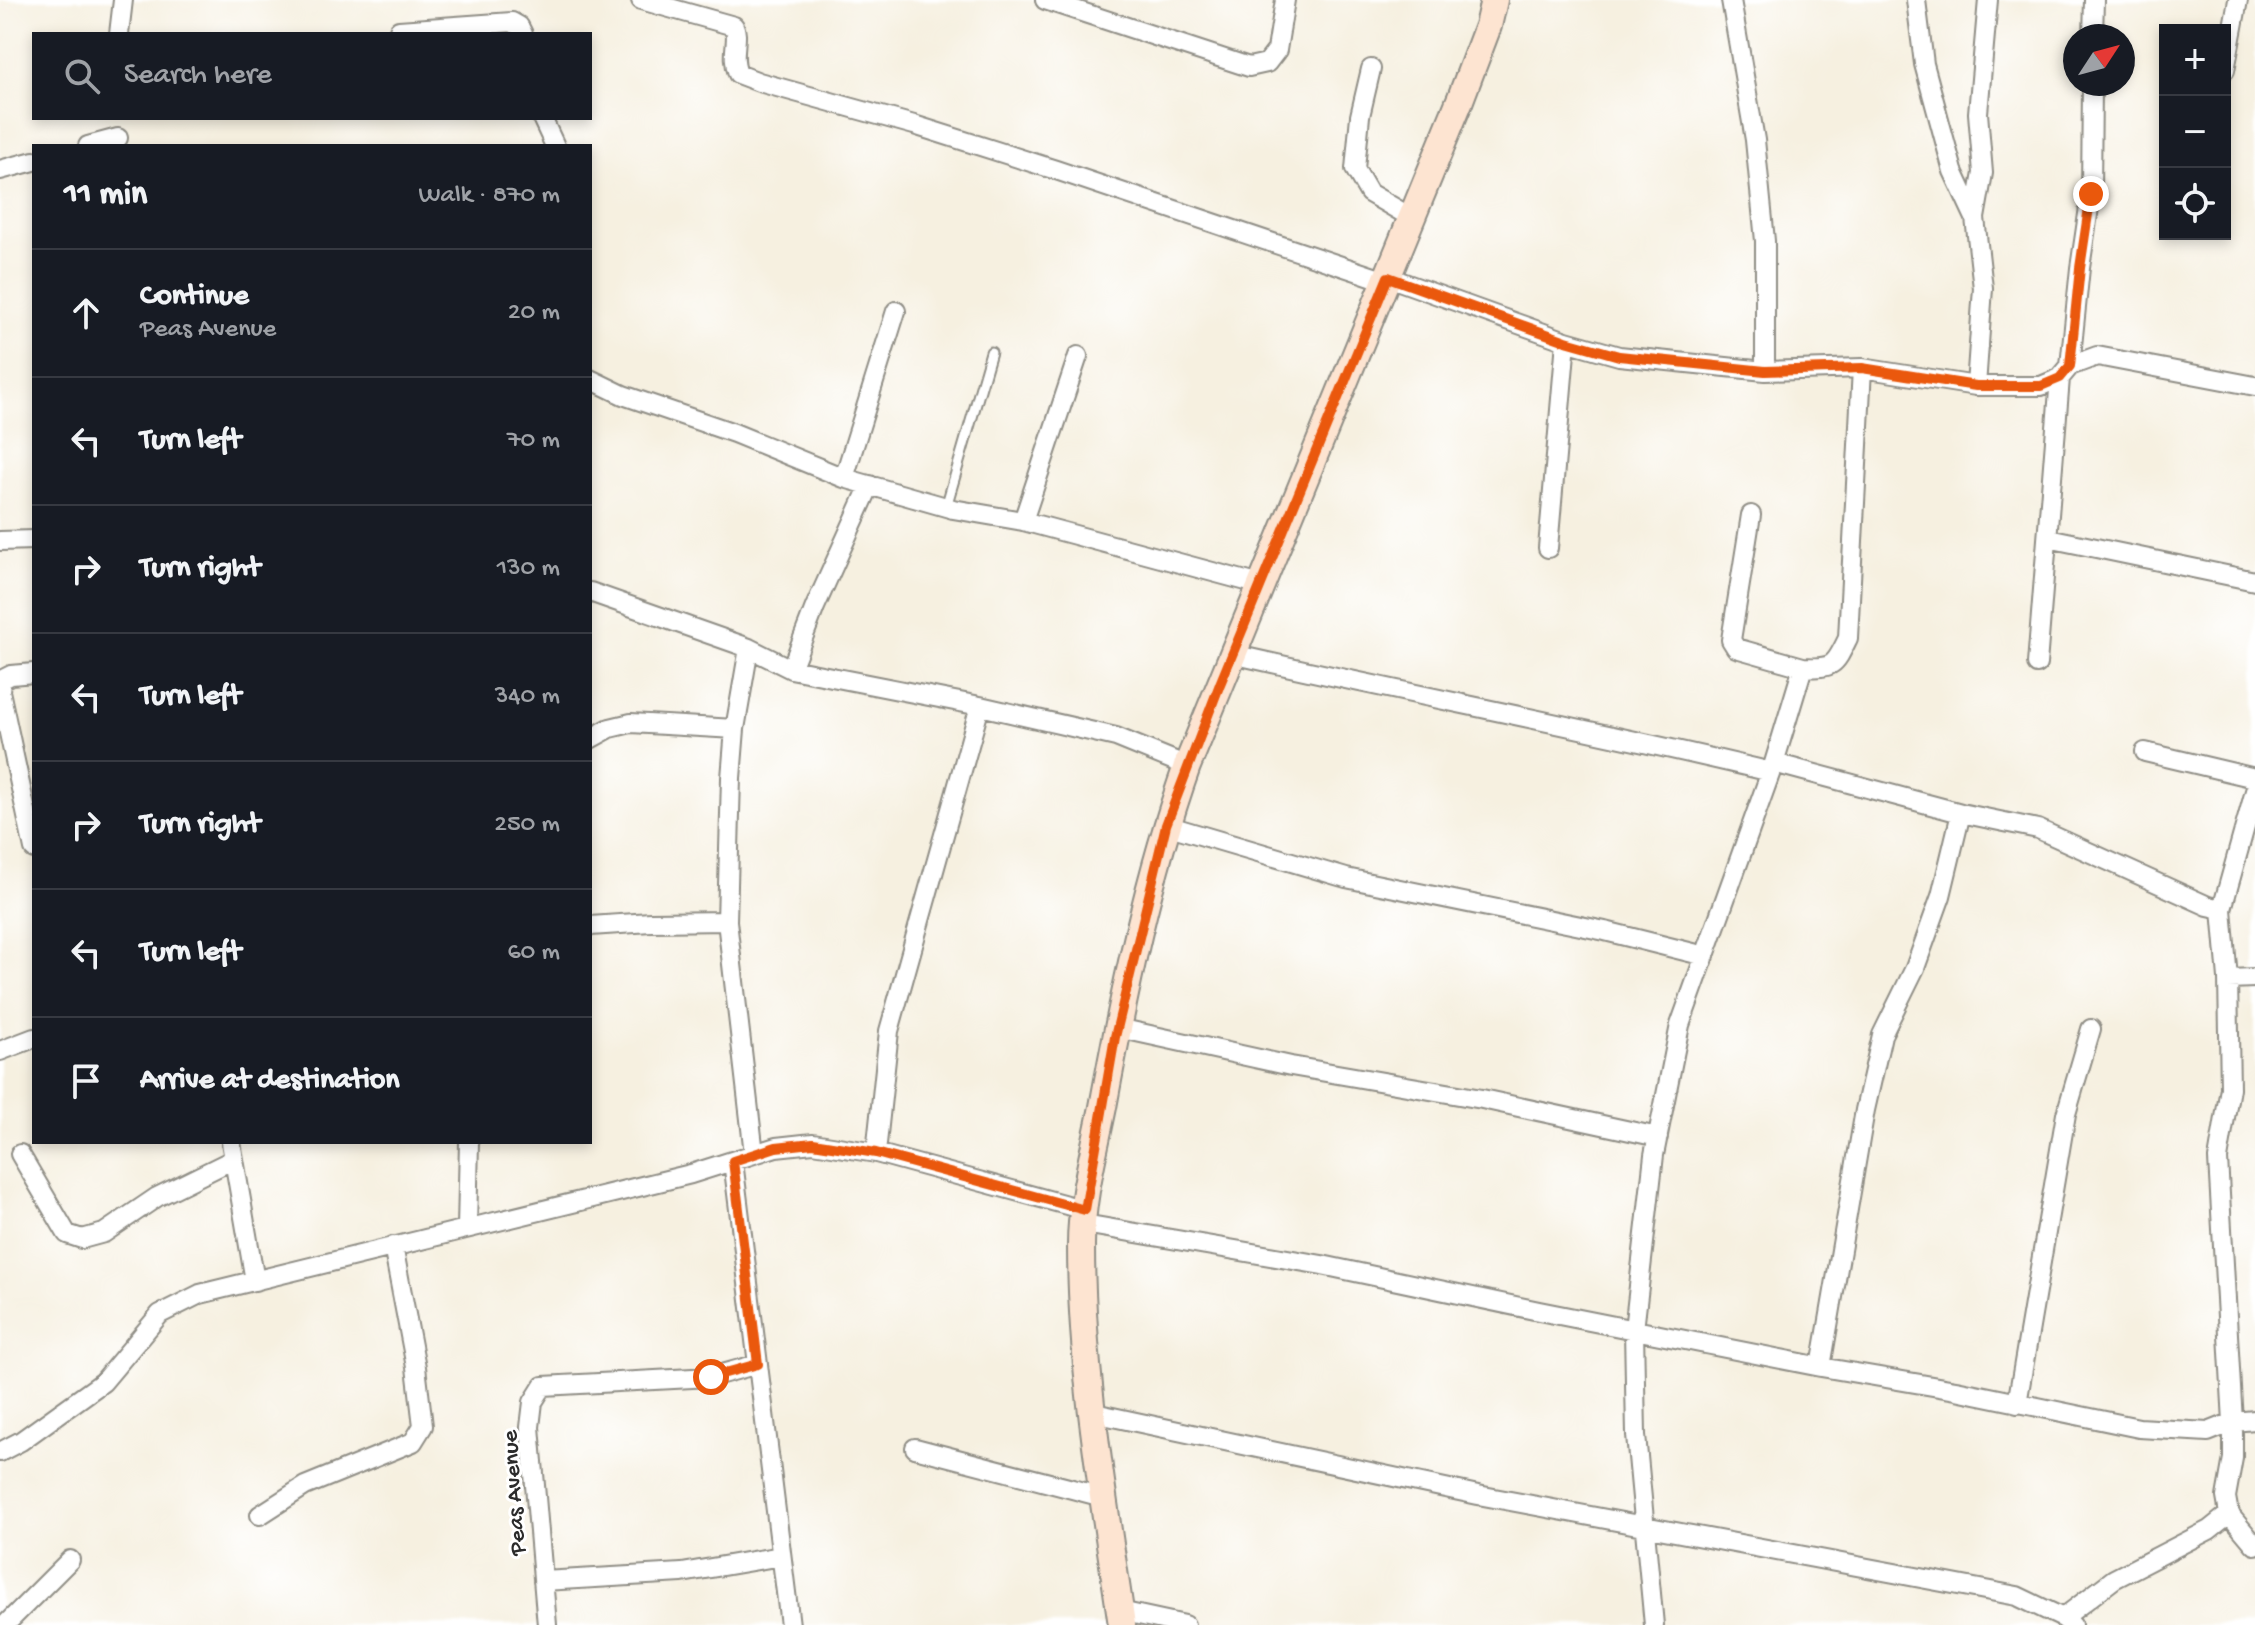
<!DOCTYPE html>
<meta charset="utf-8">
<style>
body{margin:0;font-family:"Gochi Hand",sans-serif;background:#242831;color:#f1f3f6}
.controls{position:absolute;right:24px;top:24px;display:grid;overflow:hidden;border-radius:0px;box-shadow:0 4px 12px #0003}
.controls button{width:72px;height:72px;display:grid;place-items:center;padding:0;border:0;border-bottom:2px solid #363941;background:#171b24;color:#f1f3f6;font:40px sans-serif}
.compass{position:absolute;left:2063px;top:24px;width:72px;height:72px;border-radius:50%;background:#171b24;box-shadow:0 4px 12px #0003;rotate:54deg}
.stop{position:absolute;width:24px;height:24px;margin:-18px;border:6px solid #ea580c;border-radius:50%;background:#fff}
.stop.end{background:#ea580c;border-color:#fff;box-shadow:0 2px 8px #0008}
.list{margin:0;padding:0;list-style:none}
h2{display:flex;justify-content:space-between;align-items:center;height:104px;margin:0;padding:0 32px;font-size:34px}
h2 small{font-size:26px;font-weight:400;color:#9ea1a6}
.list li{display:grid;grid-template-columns:52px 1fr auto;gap:24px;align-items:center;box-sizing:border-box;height:128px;padding:0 32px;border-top:2px solid #363941}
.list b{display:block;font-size:30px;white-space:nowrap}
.list p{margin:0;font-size:26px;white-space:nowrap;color:#9ea1a6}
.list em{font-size:26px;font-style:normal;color:#9ea1a6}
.icon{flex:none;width:44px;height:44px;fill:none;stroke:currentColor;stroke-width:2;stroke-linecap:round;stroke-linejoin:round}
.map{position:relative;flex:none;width:2255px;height:1625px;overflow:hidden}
.search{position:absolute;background:#171b24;box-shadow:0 4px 12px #0003;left:32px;top:32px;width:560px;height:88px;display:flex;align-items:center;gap:20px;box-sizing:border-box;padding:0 28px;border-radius:0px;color:#9ea1a6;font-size:30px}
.panel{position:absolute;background:#171b24;box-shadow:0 4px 12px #0003;left:32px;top:144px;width:560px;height:1000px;border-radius:0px}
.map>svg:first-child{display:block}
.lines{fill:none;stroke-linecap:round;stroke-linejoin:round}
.lane-casing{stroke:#908e86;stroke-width:13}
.street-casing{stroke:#908e86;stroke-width:22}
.secondary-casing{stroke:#908e86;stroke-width:30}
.lane{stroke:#fff;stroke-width:9}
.street{stroke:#fff;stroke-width:18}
.secondary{stroke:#fde4d1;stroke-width:26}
.route{stroke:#ea580c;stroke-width:10}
.labels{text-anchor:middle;stroke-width:6;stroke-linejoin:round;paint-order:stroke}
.street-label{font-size:24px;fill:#2b2b2b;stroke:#fff}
</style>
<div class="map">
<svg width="2255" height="1625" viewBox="0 0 2255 1625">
<rect width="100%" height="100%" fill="#fff"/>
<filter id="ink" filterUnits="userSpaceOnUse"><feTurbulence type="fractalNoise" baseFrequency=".0125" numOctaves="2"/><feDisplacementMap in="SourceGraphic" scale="16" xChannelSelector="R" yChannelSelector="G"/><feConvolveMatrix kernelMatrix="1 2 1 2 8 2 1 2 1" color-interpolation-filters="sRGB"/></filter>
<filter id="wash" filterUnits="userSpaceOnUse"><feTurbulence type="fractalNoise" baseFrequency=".006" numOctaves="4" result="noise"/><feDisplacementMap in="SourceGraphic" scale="32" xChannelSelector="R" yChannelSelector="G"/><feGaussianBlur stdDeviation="1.8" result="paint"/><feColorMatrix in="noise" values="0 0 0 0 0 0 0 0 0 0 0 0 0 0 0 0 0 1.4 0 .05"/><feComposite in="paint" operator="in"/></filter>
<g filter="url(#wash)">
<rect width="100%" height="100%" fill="#f6f0e0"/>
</g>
<g filter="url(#ink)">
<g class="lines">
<g class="lane-casing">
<path id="lane" d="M946 507 991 352"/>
</g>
<g class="street-casing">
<path id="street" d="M641 0 734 26C740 38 730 54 738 74L759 82 914 125 1056 170 1386 281
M1045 0 1249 67 1267 63 1277 50 1285 0
M1731 0 1755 140 1765 241V371
M1916 0 1924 64 1953 171 1975 218
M399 30 512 22 519 26 523 34
M119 34 123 0
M2093 36 2094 0
M1371 69 1360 116 1355 169 1369 193 1412 218
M2225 70 2238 0
M542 118 555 146
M88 146 118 138
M0 170 34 161
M1388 277 1566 341 1619 356 1765 371 1862 368 1976 386H2041L2060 378 2070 366 2097 356 2255 386
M2070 366 2080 268 2091 194 2092 84
M590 379 623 395 734 433 844 478 953 509 1023 521 1261 585
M1976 386 1983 288 1975 218 1983 173 1978 113 1988 0
M844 478 896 311
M1751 515 1731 640 1736 648 1803 667
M1023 521 1078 356
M2048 538 2255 581
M0 541 34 540
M1548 548 1566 341
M590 592 749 648 791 669 980 706 1116 737 1187 766
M749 648 735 729 731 778 727 921 754 1154
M1232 654C1412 695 1592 729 1771 772
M2037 664 2060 378
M791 669 815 607 870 485
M34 673 11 675 1 680 0 691 34 849
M590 739 610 728 631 723 735 729
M2145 752 2255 778
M1774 763 1961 813 2038 829 2208 906 2222 909
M1166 825 1346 878 1605 931 1705 956
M590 926 651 922 727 921
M2228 979 2255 978
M1118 1028 1291 1066 1482 1099 1658 1137
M0 1051 34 1038
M231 1142 255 1281
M876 1153 889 1031 980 706
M20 1154 67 1234 82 1239 104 1233 157 1197 234 1159
M733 1161 790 1625
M1084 1224 1322 1265 1539 1311 1821 1367 1956 1390 2139 1428 2208 1432 2233 1422 2255 1420
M467 1228 469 1142
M1821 1367 1865 1110 1882 1035 1915 968 1941 896 1961 813
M2017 1404 2066 1114 2091 1029
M1094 1413 1478 1495 2017 1596 2063 1618 2072 1625
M915 1448 1103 1497
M0 1452 21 1441 103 1382 160 1314 200 1294 691 1174 776 1147 813 1143 876 1153 1085 1210
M2229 1514 2255 1545
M260 1515 305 1486 413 1442 423 1426 416 1367 393 1246
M543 1581 682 1573 781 1556
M1120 1611 1185 1625
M2063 1618 2114 1579 2209 1530 2229 1514 2226 1497 2233 1458V1422L2218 1159 2230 1088 2228 979 2222 909 2255 791
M5 1625 70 1560
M547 1625 530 1427 533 1402 543 1386 711 1377 758 1364
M1654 1625 1636 1435 1634 1330 1654 1155 1680 1025 1774 763 1803 667C1834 669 1835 665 1848 638L1862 368"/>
</g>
<g class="secondary-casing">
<path id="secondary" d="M1122 1625C1104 1500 1081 1372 1081 1245 1081 1200 1094 1152 1103 1107 1124 992 1148 876 1187 766L1460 100 1488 26 1494 0"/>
</g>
<use href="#lane" class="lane"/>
<use href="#street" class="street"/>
<use href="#secondary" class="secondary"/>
</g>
</g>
<g class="lines" filter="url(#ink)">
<path class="route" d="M711 1377 758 1364 733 1161 776 1147 813 1143 876 1153 1085 1210 1115 1037 1166 825 1220 684 1388 277 1566 341 1619 356 1765 371 1862 368 1976 386H2041L2060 378 2070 366 2080 268 2091 194"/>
</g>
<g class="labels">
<g class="street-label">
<text transform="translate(512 1493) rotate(-94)" y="8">Peas Avenue</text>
</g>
</g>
</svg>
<div class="controls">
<button>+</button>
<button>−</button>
<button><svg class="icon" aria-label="locate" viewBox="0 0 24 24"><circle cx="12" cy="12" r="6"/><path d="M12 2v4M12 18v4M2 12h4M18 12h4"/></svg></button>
</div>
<svg class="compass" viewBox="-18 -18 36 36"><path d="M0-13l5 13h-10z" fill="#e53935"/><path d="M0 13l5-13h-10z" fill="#9ea1a6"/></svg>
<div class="stop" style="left:711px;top:1377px"></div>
<div class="stop end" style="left:2091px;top:194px"></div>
<div class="search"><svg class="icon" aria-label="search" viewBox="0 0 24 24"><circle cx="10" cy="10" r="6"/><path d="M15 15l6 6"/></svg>Search here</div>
<section class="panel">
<h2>11 min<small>Walk · 870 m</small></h2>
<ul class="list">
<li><svg class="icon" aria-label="ahead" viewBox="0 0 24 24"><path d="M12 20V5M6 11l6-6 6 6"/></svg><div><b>Continue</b><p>Peas Avenue</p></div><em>20 m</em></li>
<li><svg class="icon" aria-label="left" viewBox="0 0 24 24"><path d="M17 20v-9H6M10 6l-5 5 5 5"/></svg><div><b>Turn left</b></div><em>70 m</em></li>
<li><svg class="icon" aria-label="right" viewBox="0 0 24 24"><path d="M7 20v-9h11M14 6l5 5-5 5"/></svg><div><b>Turn right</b></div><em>130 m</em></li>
<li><svg class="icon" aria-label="left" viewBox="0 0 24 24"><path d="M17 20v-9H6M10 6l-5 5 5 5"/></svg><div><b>Turn left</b></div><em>340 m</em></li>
<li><svg class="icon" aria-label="right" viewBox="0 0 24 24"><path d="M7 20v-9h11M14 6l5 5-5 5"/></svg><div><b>Turn right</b></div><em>250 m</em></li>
<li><svg class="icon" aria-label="left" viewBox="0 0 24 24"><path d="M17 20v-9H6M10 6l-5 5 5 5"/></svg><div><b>Turn left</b></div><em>60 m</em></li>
<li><svg class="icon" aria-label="arrive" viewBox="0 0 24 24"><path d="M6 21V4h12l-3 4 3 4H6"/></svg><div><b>Arrive at destination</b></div></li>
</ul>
</section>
</div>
